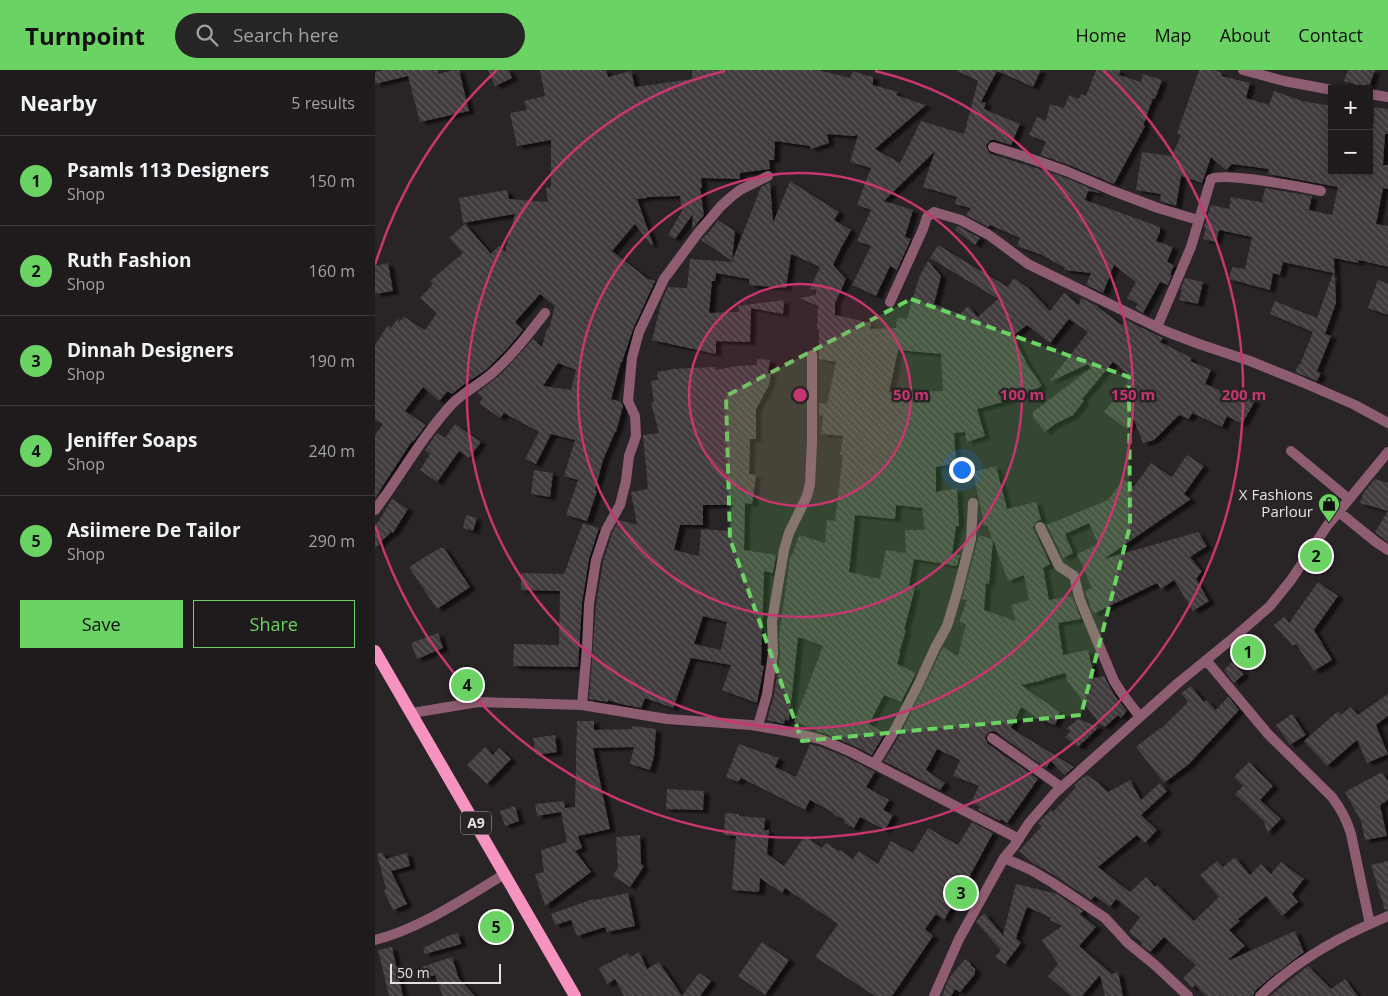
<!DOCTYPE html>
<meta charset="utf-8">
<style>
body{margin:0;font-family:"Open Sans",sans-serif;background:#272425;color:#f1f3f6}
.controls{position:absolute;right:15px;top:15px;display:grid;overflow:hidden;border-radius:0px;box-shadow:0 2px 8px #0003}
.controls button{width:45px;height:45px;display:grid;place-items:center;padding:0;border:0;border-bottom:1px solid #3c393b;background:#1f1b1c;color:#f1f3f6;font:25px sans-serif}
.scale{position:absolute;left:15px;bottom:12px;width:111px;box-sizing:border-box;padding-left:5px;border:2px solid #e5e1e2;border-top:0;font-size:14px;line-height:18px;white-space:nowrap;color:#e5e1e2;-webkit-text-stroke:4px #292426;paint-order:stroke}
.you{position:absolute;left:586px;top:399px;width:18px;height:18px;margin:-12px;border:4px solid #fff;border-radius:50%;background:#1a73e8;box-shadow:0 0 0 8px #1a73e833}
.badge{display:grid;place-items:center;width:32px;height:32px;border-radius:50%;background:#6ad363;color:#111;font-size:16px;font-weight:700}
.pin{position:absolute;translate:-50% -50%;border:2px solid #fff;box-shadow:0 1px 5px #0006}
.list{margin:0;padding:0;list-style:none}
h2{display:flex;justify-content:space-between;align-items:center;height:65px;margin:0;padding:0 20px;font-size:21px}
h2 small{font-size:16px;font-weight:400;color:#a1a1a3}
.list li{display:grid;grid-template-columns:32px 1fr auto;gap:15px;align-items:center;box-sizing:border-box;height:90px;padding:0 20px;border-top:1px solid #3c393b}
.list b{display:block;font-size:19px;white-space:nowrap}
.list p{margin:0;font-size:16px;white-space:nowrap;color:#a1a1a3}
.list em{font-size:16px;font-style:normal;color:#a1a1a3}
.actions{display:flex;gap:10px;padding:15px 20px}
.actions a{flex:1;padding:11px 0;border:1px solid #6ad363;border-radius:0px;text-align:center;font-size:18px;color:#6ad363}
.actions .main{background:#6ad363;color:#111}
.icon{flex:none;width:28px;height:28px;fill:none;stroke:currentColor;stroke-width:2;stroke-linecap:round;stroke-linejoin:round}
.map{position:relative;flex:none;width:1013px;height:926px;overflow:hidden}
header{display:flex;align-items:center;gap:30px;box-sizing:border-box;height:70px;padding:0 25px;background:#6ad363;color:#111}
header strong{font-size:24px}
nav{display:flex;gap:28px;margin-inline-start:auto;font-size:18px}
.search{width:350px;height:45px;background:#272425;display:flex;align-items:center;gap:12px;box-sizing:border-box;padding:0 18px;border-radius:28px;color:#a1a1a3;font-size:19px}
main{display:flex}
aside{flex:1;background:#1f1b1c}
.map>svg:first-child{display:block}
.building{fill:url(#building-back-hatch);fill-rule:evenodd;filter:url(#shadow)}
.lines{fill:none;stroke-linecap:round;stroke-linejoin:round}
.minor{stroke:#8e5d72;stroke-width:10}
.tertiary{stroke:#8e5d72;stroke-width:10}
.primary{stroke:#f793bf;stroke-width:12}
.marked{fill:#6ad363;fill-opacity:0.2;stroke:#6ad363;stroke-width:4;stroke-dasharray:10 6;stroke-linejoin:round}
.ring{fill:none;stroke:#c7366f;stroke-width:2.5}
.labels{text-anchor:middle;stroke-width:5;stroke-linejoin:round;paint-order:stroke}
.shield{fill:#292426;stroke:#ada8aa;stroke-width:1}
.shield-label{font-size:14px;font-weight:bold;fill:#e5e1e2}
.poi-label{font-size:15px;fill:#e5e1e2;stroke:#292426;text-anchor:end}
.centre{fill:#c7366f;stroke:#292426;stroke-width:2.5}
.ring-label{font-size:15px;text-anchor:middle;font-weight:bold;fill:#c7366f;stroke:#292426;stroke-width:5;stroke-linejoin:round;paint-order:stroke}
</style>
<header>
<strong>Turnpoint</strong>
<div class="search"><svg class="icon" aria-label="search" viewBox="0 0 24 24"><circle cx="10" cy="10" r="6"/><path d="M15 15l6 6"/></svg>Search here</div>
<nav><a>Home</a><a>Map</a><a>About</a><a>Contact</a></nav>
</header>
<main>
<aside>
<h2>Nearby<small>5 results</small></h2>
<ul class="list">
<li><span class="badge">1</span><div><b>Psamls 113 Designers</b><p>Shop</p></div><em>150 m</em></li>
<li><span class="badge">2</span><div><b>Ruth Fashion</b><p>Shop</p></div><em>160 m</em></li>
<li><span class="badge">3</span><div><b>Dinnah Designers</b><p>Shop</p></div><em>190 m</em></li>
<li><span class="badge">4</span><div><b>Jeniffer Soaps</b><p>Shop</p></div><em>240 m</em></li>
<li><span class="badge">5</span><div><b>Asiimere De Tailor</b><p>Shop</p></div><em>290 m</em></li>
</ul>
<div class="actions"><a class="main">Save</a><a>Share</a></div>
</aside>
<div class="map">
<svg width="1013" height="926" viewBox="0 0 1013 926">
<defs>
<pattern id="building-back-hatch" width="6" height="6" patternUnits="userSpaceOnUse" patternTransform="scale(1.25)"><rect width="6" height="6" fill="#413b3d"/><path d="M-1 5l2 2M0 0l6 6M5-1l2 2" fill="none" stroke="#5c5759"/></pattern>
<filter id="shadow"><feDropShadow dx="5.5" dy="3" stdDeviation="1" flood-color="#0009"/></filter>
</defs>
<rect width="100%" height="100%" fill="#292426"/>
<path class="building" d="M8 0H63V4L79 0H84L94 41 45 52 33 6 0 14V2Z
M113 0H134L137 8 120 16Z
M165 0H231L233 7 256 1 260 17 317 9V0H443L475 8 478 1 487 4 498 7V15L523 22 521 25 551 35 500 79 525 93 546 51 589 64 603 11 580 0H666L658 17 622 1 606 32 611 33 609 39 645 54 636 75 620 70H616L611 75 613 81 616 84 689 107 726 123 713 121 710 130 785 157V162L781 171 798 177 792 192 799 195 795 205H797L793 215 785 212 768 243 760 238 763 234 752 228 761 212 739 195 728 223 711 215 716 203 689 200 690 198 667 185 642 176 645 168 615 155 613 157 591 145 596 138 580 134 582 127 548 117 560 81 509 131 538 140 530 167 536 169 522 200 515 196 501 226 477 215 496 176 482 171 496 140 482 135 496 98 475 92 483 65 478 66 452 64 454 73 436 79 435 76 400 71 399 90H394L395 99 365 103V109L326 108 327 118H325L329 145 317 159 318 144 300 169 293 165 307 141 305 126 272 127V128L262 129 278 174 276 175 260 154 237 181 273 209 280 211 258 259 247 292H246L236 329 246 332 248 336 241 362H240L228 390 220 420 222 421 212 451 191 445 203 410 189 406 200 370 176 364 161 394 150 389 164 362 129 343 125 348 104 333 108 328 102 323 127 303 158 269 167 277 172 258 174 259 180 236 165 224 140 252 148 260 132 279 111 300 91 313 77 324 73 321 64 331 48 317 30 341 51 355 38 372 37 371 0 428V365L8 354 0 350V275L13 255 16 258 23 248 24 252 29 247 50 260 62 243 45 228 58 214 55 211 88 183 74 168 90 154 116 184 124 176 130 182 140 144 88 153 84 128 132 120 134 129 173 132 171 118 176 117V70L142 76 135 43 152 40 149 31 170 26ZM183 293 201 300 196 320 168 316Z
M721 0H745L744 5 766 12 768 4 787 10 780 29 778 28 768 56H770L739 114 694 95 665 85 671 72 654 65 662 47 671 51 675 34 689 38 694 25 704 29 706 24 711 26Z
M824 0H839L847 3 846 6 875 13 871 28 894 35 899 21 927 31 957 36V101H994L998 66H994V53L999 54V37L1013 39V64H1010L1008 95H1013V119L1008 118 1001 154 1013 156V197L984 190 983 193 959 188 961 233 950 264 956 266 942 301 946 303 942 311 920 302 924 294 925 295 938 262 895 244 900 231 942 248 958 203 908 192 905 205 898 203 895 220 854 209 857 197 870 199 877 167 844 160 841 172 828 169 831 157H829L836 135 854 139 856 127 891 133 887 130 890 118 937 126 934 140 957 145 963 117 893 104 894 99 857 94 851 100 836 87 827 113 806 106 801 136 785 131 786 124 761 120 767 82 797 86 806 65 802 64Z
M973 0H1000L994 17 991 18 969 11Z
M415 111 464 142 459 150 476 160 466 178 458 195 471 209 460 233V245L496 253 495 259 521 258 522 248 532 249 544 207 553 191 566 206 559 234 585 244 593 236 603 247 623 229 555 188 563 175 633 217 639 208 652 217 675 241 689 223 704 235 706 228 723 236V237L747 255 751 250 788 268 785 272 817 288 815 291 836 300 830 314 863 328 864 324 880 331 867 354 852 346 847 357 817 343 814 349 804 345 779 370 768 373 759 350 752 359 729 342 757 307 738 292 707 329 709 331 698 345 680 354 670 362 658 347V342L716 298 713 294 674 312 713 262 694 249 675 273 652 255 638 266 652 294 667 316 635 330 602 339 610 366 592 372 590 362 579 363 581 393 561 397V422L582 418 584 456H581L577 484 585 485 582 496 539 489 534 516 540 518 529 560H531L524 583 525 584 522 594 541 603 526 632 509 625 494 654 510 663 497 685 479 676 451 664 441 661 442 660 419 652 448 576 423 567 414 651 410 649 409 654 392 650 399 625 405 585 404 567 415 486H417L424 465 450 473 452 450 460 451 468 385H465L468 366 446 364 448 346 444 345V333L452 334 461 292 444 289V260H442L443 236 424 228 441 225V220L435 219 445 197 416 184 411 218 374 215V209L341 203 340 211H337L334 243 364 242 363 236 409 230 408 244 376 238 375 272 341 271V284L277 270 287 230 293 217 312 218 315 189 360 192 357 191 386 117 395 112 398 153ZM523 280 566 284 568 321 514 322ZM521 435 547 438 550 460H530L531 483 511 480 505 509 474 502 480 445 520 449Z
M343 150 360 161 357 191 326 170 332 163V165Z
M582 156H583L605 168 600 175 580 160Z
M13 193 18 221 0 224V196Z
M810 208 828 212 823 234 804 230 807 220H805Z
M1003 210 1013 214V245L993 238Z
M382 289 395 290 393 303H396L394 315 381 339V369H375L374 404 381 405 377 434 370 433 369 480 401 485 398 503 389 501 386 595 389 596 382 633 347 620 356 595 316 588 298 638 270 628 266 638 246 634 233 630V632L214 629 221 535 228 492 237 463 244 450 262 455 256 422 273 419 268 365 284 363 276 333 279 332 276 311 283 310 282 302 295 300V299L341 297V300L363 296 382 295ZM328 435H357L356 461 326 459 324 486 299 480 305 455H328ZM328 546 352 552 346 580 319 574Z
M80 354 106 372 94 388 84 381 62 412 45 400 55 384 50 380 62 363 70 368Z
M812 385 829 396 809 424 816 429 729 489 823 462 832 476 815 487 827 501 821 509 834 531 818 541 799 510 786 519 782 513 718 544 710 521 717 518 702 484 723 474 714 453 690 464 698 483 688 488 672 455 733 430 748 410 759 417 776 393 797 407Z
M621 396 632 439 661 432 666 450 662 451 658 457 675 494 668 498 674 530 697 526 706 549 683 553 688 585 713 580 719 608 729 606 740 626 752 641 746 648 743 645 730 657 727 655 726 656 692 610 690 603 669 609V610L646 615 685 642 680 655 669 651 668 652 646 637 636 658 699 697 690 705 676 691 671 698 621 662 617 661 612 664 610 668 613 674 663 709 632 753 626 749 625 751 603 740 605 737 596 732 604 716 578 706 585 690 562 679 551 700 570 713 565 720 509 691 527 661 568 577 583 586 591 554 584 552 592 530 587 529 603 468 604 465 617 469 612 455H609L598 402ZM618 470 633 511 649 505 654 530 636 535 641 551 609 540 611 513 614 514Z
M159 400 178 403 175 427 156 424Z
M1000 409 1013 413V472L1000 462 1013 441 985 433 989 422Z
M17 429 33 439 18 463 16 462 0 478V455L4 451Z
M91 445 102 448 98 461 88 458Z
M208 453 224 458 214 489 207 533 203 597 138 596 139 574 184 575 185 521 146 520V503L189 504Z
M65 478H69L95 517 62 539 34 497Z
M943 512 963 526 939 560 957 590 939 601 921 574 918 576 899 555 909 547 914 553Z
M63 563 68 578 42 589 36 573Z
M857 592 869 604 859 613 849 600Z
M816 616 829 632 831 630 841 640 853 627 864 640 814 694 789 713 761 677 785 658 786 659 813 632 806 623Z
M1013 624V646L1001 655 1013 684 992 693 982 670 952 696 929 671 963 641 966 645 975 637 983 645Z
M917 644 931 665 915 675 901 655Z
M703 649 724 657 703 677 690 667 696 661 691 659Z
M202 651H219V660L257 659V656L281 659 279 686 275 700 255 694 259 677 218 678 235 759 203 766 207 778 200 781 216 802 170 836 160 804 169 802 166 780 192 772 186 742 162 746 160 734 189 731 190 738 200 737Z
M180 665 182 682 161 685 158 668Z
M364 674 404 688 400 697 421 707 435 674 446 677 473 688 500 702 491 717 514 730 508 740 518 745 510 760 485 747 479 758 469 753 470 750 458 744 459 743 435 730 430 740 366 708 363 712 351 707Z
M110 677 118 685 124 678 136 689 112 714 92 695Z
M874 692 898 716 885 730 906 749 892 763 889 751 860 724 868 716 859 707Z
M1007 702 1013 711V730L1005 735 1012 766 990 770 986 751 970 722Z
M711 705 723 712 733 722 755 710 766 730 785 713 792 721 766 745 782 760 770 773 762 765 723 797 755 822 771 807 780 817 782 815 819 851 844 827 825 805 842 791 848 797 860 787 875 805 886 794 896 804 906 792 929 809 917 824 923 832 907 846 891 826 863 849 865 851 854 860 870 876 854 889 855 890 920 861 929 882 895 908 880 921 878 926H831L820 915 817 918 808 908 821 895 789 867 775 882 766 875 768 873 754 862 765 847 741 829 735 837 720 826 716 830 682 807 658 793 644 781 667 756 663 753 676 740 678 742 701 717 699 715Z
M292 719 329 721 328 740 291 739Z
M140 736 144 751 130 756 125 741Z
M350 743 364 744V746L390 748 389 760H394L392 784 409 796 430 766 447 778 451 773 464 781 465 780 478 789 484 781 503 794 516 771 538 783 553 758 583 775 597 752 618 763 593 809 569 850 561 844 550 859 558 866 517 926H500L440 887 463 854 410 818 407 823 385 808 384 822 357 820 361 766 349 765Z
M265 765 266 794 269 796 255 817 238 806 243 798 241 767Z
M7 782 11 789 32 783 35 796 16 801 32 834 18 840 9 821 11 819 2 784Z
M1013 791V839L1010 840 996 795Z
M641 814 682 824 708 841 705 844 721 857 704 876 737 904 743 902 748 926H730L725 905 707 926H696L673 906 683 894 667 870 687 856 675 850 676 848 652 837 641 868 646 873 630 894 620 887 626 880 601 852 604 848 609 843 628 865Z
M253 823 260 856 232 862 230 857 202 866 196 850 180 855 176 844 218 829 219 830Z
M83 863 86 874 50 884 48 878 73 866Z
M387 872 414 890 390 925 363 906Z
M17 877 28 926H14L3 880Z
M264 882 272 899 284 892 307 926H249L240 909 232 914 224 898 253 883 255 887Z
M77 887 84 909 100 926H68L60 905 50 908 47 897Z
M590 889 596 894 595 895 600 899V904L585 922 580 919 576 926H567L574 908Z
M933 896 956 919 970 909 983 926H895Z
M324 903 336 911 325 926H307Z"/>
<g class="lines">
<path class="minor" d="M868 0 909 11 957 20
M994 24 1013 27
M618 77 651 87 691 101 738 121 783 138 823 150
M515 232 548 159 552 147 559 142 562 143 586 150 614 165 653 194 790 261 824 274 875 291 927 312 980 335 1013 353
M782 257 816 177 836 109C850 102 927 117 946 121
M916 381 974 429
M0 440C26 405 48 365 78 333 89 322 103 315 115 305 136 287 153 265 170 243
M964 442 1001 472 1013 480
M665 457 684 496 699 506 705 530 739 611 746 622 765 647
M831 590 893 664 957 727C966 739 972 750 976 764L995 854
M207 635 212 577 214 534 221 490 231 460 245 435 251 411 254 386 261 366 260 346 253 331 257 288 264 262 289 209 323 163 346 136 356 127 365 120 393 106
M37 643 103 632 207 635 292 649 376 655 400 659 421 663 448 670 476 682 644 769
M383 656 392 624 398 584 397 551 409 480 414 463 432 426 435 414 437 372V285
M617 668 686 717
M500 693 521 658 543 615 560 578 572 556 582 523 596 469 598 433
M629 788 639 776 654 753 680 723 803 613 863 564 895 536 916 510 952 456 1013 382
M0 870C47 858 89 828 130 804
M885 926C921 890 967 865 1013 846"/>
<path class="tertiary" d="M559 926 584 869 629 788 656 800 678 813 730 848 753 873 780 895 813 926"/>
<path class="primary" d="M0 581 200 926"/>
</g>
<path class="marked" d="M536 229 754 307 755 456 706 645 427 671 355 469 351 326Z"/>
<circle cx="425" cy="325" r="111" fill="#c7366f" fill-opacity=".12"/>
<g class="ring">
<circle cx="425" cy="325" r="111"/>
<circle cx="425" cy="325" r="222"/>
<path d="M500 1A333 333 0 1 1 350 1"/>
<path d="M0 195A444 444 0 0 1 122 0M728 0A444 444 0 1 1 0 455"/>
</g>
<defs>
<g id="shop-pin" transform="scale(1.125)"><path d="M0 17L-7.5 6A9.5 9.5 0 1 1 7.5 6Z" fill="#6ad363" stroke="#292426"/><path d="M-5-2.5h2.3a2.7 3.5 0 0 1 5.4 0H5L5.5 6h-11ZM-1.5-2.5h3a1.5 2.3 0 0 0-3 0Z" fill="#111"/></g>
</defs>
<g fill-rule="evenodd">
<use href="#shop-pin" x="954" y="434"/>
</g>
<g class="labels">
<rect class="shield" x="86" y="741.5" width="30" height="23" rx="4"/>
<g class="shield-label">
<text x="101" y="758">A9</text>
</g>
<g class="poi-label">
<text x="938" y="430">X Fashions<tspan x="938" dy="17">Parlour</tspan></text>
</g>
</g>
<circle cx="425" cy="325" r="8" class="centre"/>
<g class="ring-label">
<text x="536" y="330">50 m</text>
<text x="647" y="330">100 m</text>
<text x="758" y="330">150 m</text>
<text x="869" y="330">200 m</text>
</g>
</svg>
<div class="controls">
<button>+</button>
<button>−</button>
</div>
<div class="scale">50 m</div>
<div class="you"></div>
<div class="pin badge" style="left:873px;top:582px">1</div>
<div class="pin badge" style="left:941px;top:486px">2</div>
<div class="pin badge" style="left:586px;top:823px">3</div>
<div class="pin badge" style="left:92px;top:615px">4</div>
<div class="pin badge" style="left:121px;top:857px">5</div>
</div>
</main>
